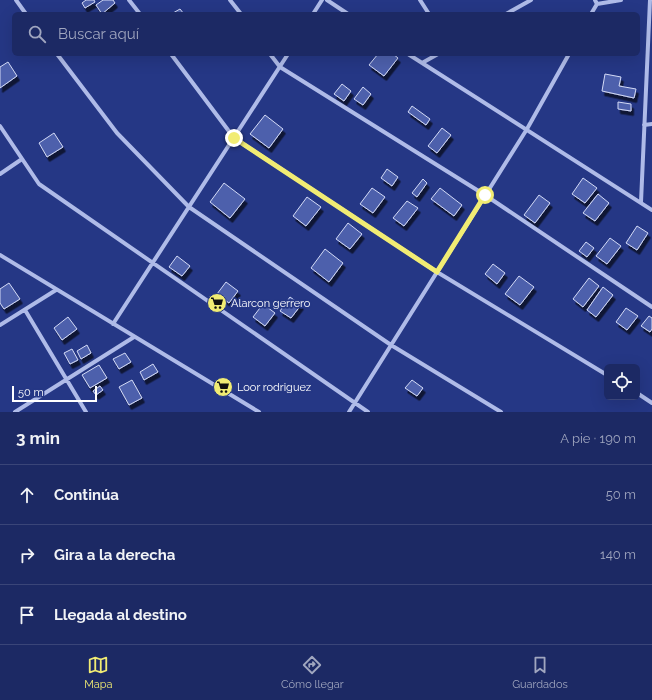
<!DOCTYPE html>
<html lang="es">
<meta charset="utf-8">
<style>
body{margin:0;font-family:Raleway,sans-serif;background:#25316a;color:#f1f3f6}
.controls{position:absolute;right:12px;bottom:12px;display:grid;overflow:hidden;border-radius:6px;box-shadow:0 4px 16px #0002}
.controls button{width:36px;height:36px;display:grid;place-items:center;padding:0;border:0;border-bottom:1px solid #3a4578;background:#1c2964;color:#f1f3f6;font:20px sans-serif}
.scale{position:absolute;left:12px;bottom:10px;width:85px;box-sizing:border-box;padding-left:4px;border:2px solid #fff;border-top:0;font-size:11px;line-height:14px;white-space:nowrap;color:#fff;-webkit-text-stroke:3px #253785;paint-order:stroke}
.stop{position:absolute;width:12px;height:12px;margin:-9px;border:3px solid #f1ec73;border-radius:50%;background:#fff}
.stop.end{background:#f1ec73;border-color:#fff;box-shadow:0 1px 4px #0008}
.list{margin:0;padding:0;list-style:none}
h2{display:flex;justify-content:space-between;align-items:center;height:52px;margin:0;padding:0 16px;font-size:17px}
h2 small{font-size:13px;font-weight:400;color:#a0a6bf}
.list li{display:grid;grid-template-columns:26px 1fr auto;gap:12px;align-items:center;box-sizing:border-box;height:60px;padding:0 16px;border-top:1px solid #3a4578}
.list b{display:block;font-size:15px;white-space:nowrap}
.list em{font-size:13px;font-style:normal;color:#a0a6bf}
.icon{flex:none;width:22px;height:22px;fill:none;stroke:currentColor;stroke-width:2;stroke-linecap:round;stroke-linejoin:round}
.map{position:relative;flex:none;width:652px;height:412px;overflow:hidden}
.search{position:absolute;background:#1c2964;box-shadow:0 4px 16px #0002;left:12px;right:12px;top:12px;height:44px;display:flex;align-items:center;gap:10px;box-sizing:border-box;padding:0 14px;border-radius:6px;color:#a0a6bf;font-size:15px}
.sheet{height:232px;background:#1c2964}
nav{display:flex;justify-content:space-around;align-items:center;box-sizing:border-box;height:56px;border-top:1px solid #3a4578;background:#1c2964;font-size:11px;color:#a0a6bf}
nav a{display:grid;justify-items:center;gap:2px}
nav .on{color:#f1ec73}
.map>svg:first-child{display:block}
.building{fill:#4e61ac;stroke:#d3daf6;filter:url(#shadow)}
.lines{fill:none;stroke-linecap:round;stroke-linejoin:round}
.minor{stroke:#afbbe8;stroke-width:4}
.route{stroke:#f1ec73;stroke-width:5}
.labels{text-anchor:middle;stroke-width:3.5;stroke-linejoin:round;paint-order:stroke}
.poi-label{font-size:11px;fill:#fff;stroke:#253785;text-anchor:start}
</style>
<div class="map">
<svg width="652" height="412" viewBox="0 0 652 412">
<defs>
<filter id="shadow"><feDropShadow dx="2.5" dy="4.5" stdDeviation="0" flood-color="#0009"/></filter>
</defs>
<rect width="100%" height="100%" fill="#253785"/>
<path class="building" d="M86 0H94L95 2 85 8 82 3Z
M103 0H113L115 3 102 14 96 5Z
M180 9 184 14H174L173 13Z
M378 54H393L398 58 384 76 369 65Z
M8 62 17 76 0 88V67Z
M605 74 621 77 619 86 636 89 634 98 602 91Z
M342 84 351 91 344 101 334 94Z
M363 87 371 94 363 105 354 99Z
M618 102 631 104V111L618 109Z
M412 106 430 119 426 125 408 112Z
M265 115 283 129 269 148 250 134Z
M442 128 451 135 437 153 428 146Z
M54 133 63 147 47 157 39 143Z
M387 169 398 177 392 186 381 178Z
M583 178 597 188 585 203 572 194Z
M423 179 427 183 417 197 412 193Z
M224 183 245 199 230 218 210 202Z
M372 188 385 197 373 213 360 204Z
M440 188 462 205 454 216 431 199Z
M598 194 609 203 595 221 583 213Z
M539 195 550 203 535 223 524 215Z
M307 197 321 207 306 226 293 216Z
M407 201 418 208 404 226 393 218Z
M348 223 362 234 350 249 336 239Z
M637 226 648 233 637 250 626 243Z
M610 238 621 246 607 264 596 256Z
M586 242 594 248 587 257 579 251Z
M325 249 343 263 329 282 311 268Z
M177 256 190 266 182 276 169 267Z
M493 264 505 273 497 284 485 274Z
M519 276 534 287 520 305 505 294Z
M589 278 599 286 583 307 573 299Z
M226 282 238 291 229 303 217 294Z
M9 283 20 299 4 309 0 303V289Z
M603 287 613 295 596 317 587 310Z
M290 297 301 305 291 318 280 311Z
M263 304 275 313 265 326 253 317Z
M626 308 638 316 627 330 616 322Z
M649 316 652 318V329L650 332 641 326Z
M68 317 77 329 62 340 54 328Z
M87 345 91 353 81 359 77 351Z
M72 349 78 360 70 364 64 353Z
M125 353 131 362 119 369 113 359Z
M153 364 158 372 144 380 140 372Z
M99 365 107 378 90 388 82 375Z
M132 380 142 398 129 405 119 387Z
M412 380 423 388 417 396 405 388Z
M100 386 103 390 96 395 93 391Z"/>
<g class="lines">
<path class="minor" d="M16 0 26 14
M129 0 140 14
M230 0 241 14
M327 0 348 14
M420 0 429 14
M595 0 597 4 621 0
M313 14 322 0
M506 14 531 0
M591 14 597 4
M57 54 117 133 189 207 391 345 501 412
M171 54 234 138 437 272 607 375
M270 54 280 67 485 195 652 307
M408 54 652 210
M422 63 438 54
M644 125 652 124
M0 126 39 184 368 412
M0 174 22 159
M641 202 650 0
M0 255 259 412
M25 310 86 412
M113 324 288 54
M0 325 56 290
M637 393 652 403
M15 412 134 337
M349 412 527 129 569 54"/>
</g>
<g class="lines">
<path class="route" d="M234 138 437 272 485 195"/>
</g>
<defs>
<g id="supermarket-disc" transform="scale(1)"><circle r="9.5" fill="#f1ec73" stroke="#253785"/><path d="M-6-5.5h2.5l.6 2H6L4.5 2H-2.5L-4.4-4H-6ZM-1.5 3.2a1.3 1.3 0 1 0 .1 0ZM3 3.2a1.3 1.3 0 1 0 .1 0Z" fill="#111"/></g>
</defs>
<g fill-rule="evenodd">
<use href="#supermarket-disc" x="217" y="303"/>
<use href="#supermarket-disc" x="223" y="387"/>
</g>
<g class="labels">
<g class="poi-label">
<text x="231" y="307">Alarcon gerrero</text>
<text x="237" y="391">Loor rodriguez</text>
</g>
</g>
</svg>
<div class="controls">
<button><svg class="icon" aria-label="locate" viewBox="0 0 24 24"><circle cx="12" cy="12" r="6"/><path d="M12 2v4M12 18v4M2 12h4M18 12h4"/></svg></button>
</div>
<div class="scale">50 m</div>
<div class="stop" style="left:485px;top:195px"></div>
<div class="stop end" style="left:234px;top:138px"></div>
<div class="search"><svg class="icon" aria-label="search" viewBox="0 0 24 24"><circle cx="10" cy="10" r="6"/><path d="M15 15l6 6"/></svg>Buscar aquí</div>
</div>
<section class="sheet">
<h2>3 min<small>A pie · 190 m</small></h2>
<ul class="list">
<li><svg class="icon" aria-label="ahead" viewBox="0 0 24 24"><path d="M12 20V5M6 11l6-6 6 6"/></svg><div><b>Continúa</b></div><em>50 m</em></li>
<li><svg class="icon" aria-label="right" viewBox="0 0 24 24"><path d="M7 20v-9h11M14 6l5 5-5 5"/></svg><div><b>Gira a la derecha</b></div><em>140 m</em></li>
<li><svg class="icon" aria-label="arrive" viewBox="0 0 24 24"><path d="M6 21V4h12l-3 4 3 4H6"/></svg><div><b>Llegada al destino</b></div></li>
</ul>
</section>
<nav>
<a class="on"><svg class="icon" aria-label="map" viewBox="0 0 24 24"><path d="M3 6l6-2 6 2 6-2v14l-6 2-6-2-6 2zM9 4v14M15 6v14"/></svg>Mapa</a>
<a><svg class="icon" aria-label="directions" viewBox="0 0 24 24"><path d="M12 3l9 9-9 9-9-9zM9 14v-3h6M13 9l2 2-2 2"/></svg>Cómo llegar</a>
<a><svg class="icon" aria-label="saved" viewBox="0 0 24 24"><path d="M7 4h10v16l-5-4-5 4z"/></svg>Guardados</a>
</nav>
